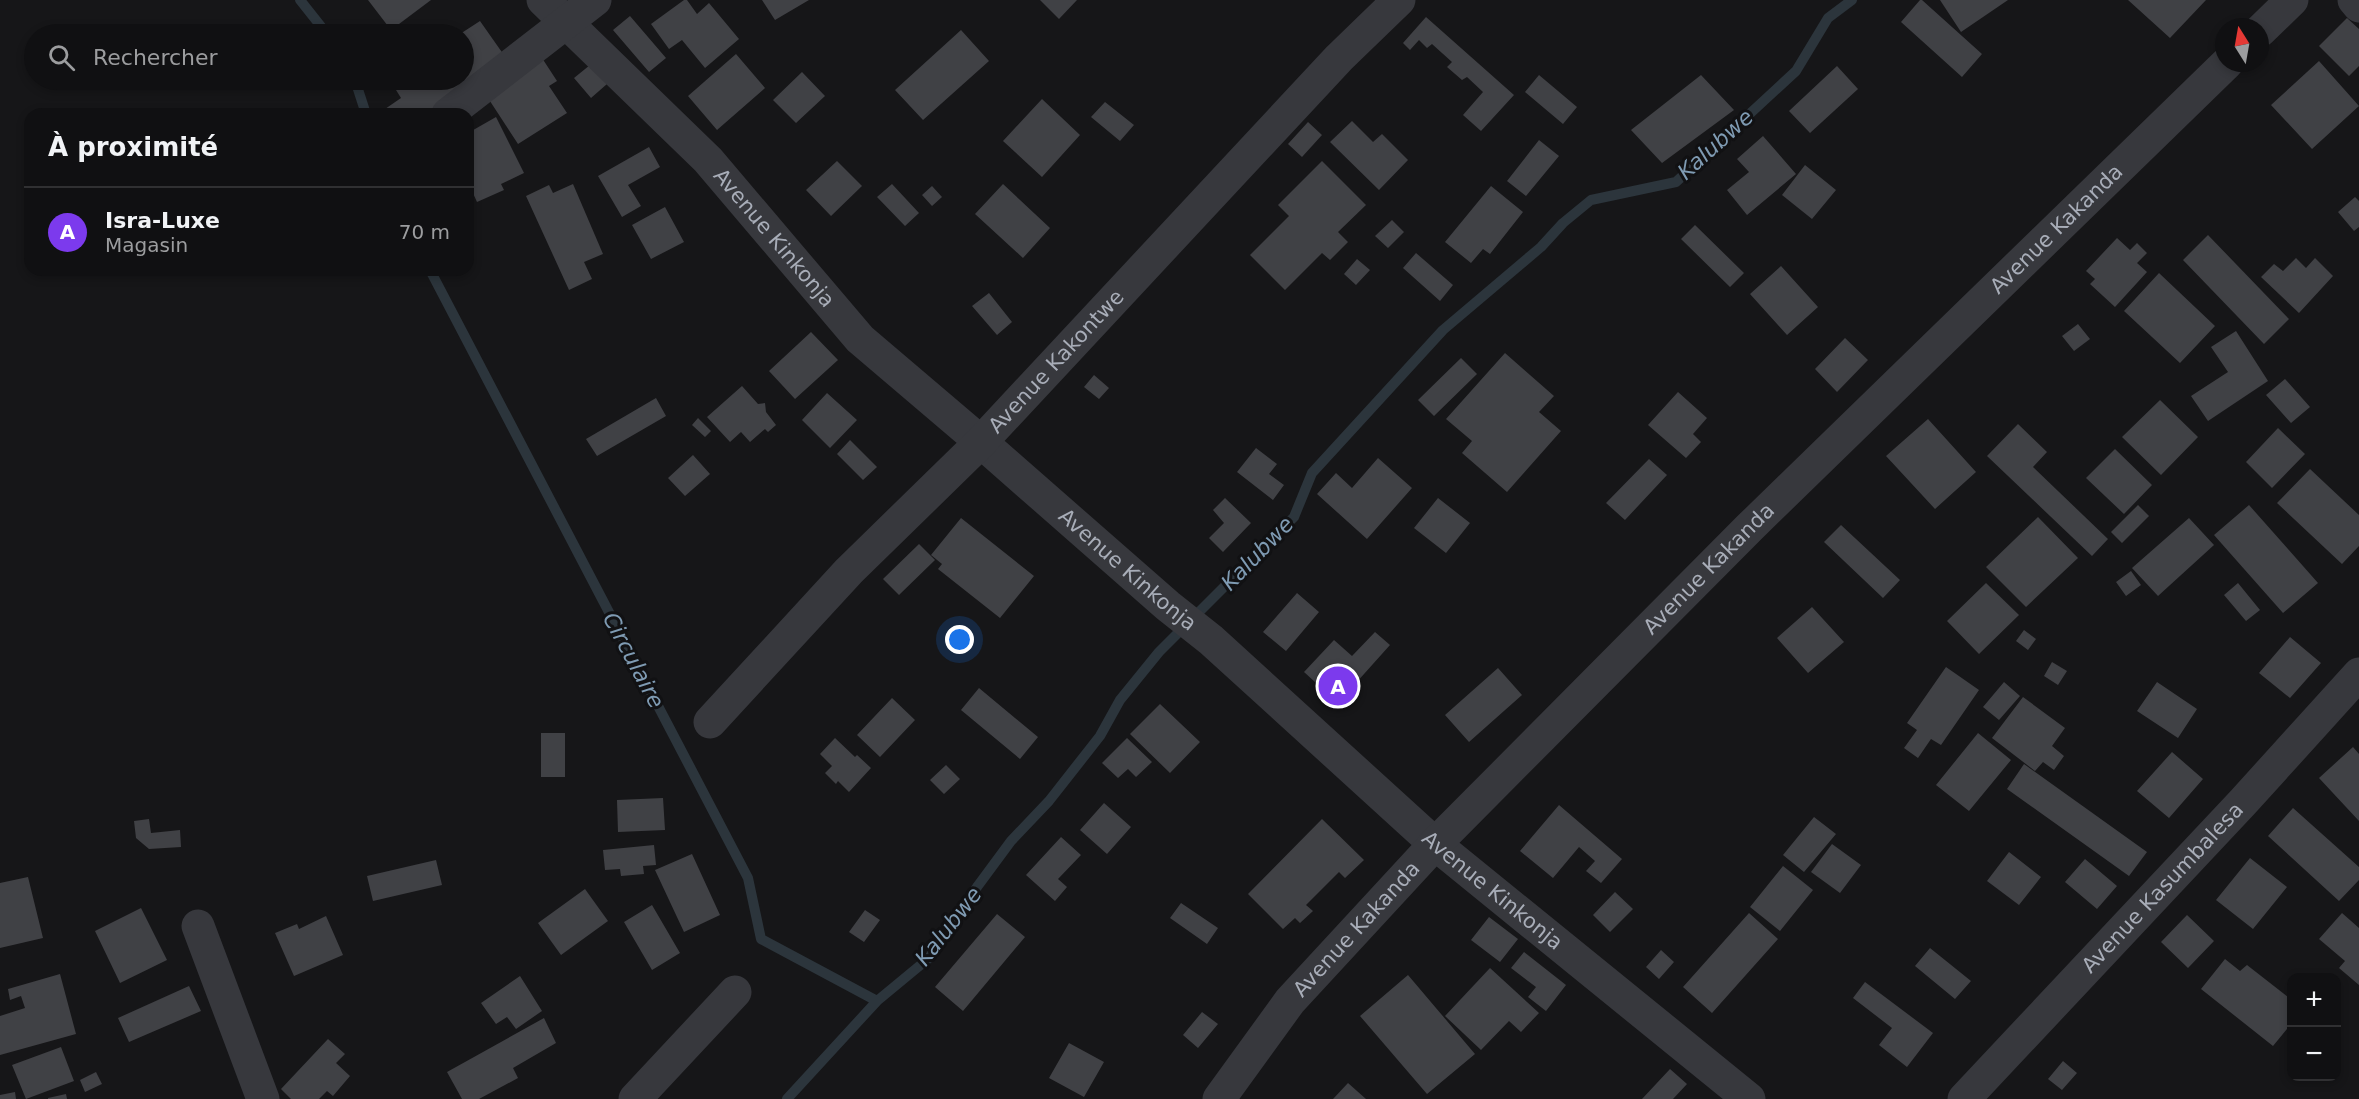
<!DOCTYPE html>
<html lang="fr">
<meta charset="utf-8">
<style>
body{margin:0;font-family:"DejaVu Sans",sans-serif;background:#19191b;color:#f1f3f6}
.controls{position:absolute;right:18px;bottom:18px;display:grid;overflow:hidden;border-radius:12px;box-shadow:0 3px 9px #0003}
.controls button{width:54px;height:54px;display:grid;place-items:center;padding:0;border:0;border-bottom:2px solid #303032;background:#101012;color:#f1f3f6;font:30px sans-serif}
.compass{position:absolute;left:2215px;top:18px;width:54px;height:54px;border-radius:50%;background:#101012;box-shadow:0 3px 9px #0003;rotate:349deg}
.you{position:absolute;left:960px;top:640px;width:21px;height:21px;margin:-15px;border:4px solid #fff;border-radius:50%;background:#1a73e8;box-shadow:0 0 0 9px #1a73e833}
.badge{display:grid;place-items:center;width:39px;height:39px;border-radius:50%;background:#7c3aed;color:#fff;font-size:20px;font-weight:700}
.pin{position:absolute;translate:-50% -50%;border:3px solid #fff;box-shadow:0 2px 6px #0006}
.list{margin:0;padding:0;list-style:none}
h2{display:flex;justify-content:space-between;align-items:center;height:78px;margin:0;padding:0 24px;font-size:26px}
h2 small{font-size:20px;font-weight:400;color:#9c9d9f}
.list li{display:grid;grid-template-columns:39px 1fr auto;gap:18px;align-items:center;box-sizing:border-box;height:90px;padding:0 24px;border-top:2px solid #303032}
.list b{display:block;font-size:22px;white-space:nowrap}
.list p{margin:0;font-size:20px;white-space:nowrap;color:#9c9d9f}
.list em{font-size:20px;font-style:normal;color:#9c9d9f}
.icon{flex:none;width:33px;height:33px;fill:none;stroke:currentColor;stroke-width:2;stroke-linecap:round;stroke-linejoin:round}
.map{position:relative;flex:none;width:2359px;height:1099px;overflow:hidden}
.search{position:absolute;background:#101012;box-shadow:0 3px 9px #0003;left:24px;top:24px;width:450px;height:66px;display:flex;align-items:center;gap:15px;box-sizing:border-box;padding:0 21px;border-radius:33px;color:#9c9d9f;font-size:22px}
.panel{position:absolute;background:#101012;box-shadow:0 3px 9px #0003;left:24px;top:108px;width:450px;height:168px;border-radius:18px}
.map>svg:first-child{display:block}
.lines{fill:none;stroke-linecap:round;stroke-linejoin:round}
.stream{stroke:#2c353c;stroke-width:10}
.building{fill:#404145}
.minor{stroke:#37383d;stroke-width:33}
.labels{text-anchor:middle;stroke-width:6;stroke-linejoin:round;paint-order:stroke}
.street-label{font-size:21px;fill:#a8adb8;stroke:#111113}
.water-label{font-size:22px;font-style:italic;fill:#7f9bb3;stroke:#111113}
</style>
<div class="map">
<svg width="2359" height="1099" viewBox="0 0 2359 1099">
<rect width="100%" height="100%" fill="#161618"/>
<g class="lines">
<path class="stream" d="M300 0 327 34
M355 80 366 114
M430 270 748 878 761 939 877 1001
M787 1099 877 1001 929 958 977 887 1011 841 1049 801 1100 736 1120 700 1159 652 1294 517 1312 473 1443 330 1541 247 1563 223 1591 200 1676 182 1796 71 1828 18 1852 0"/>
</g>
<path class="building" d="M368 0H431L391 30Z
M684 0H687L697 14 709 3 739 39 705 68 682 40 669 49 651 24Z
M762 0H809L775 20Z
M1040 0H1077L1059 19Z
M1920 0H1922L1982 54 1962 77 1901 22Z
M1940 0H2008L1961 32Z
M2128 0H2206L2170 38Z
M630 16 666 58 649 72 613 30Z
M1426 17 1514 95 1481 131 1463 115 1483 92 1467 77 1462 80 1447 67 1452 62 1432 44 1427 48 1419 40 1410 50 1403 43Z
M2347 18 2359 29V66L2349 76 2319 46Z
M480 21 506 58 425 114H415L412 109 405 114H389L385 109 401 98 391 82 395 80H464V34H460Z
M961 30 989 61 923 120 895 90Z
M736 54 765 88 717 130 688 96Z
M542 58 557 81 549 86 567 113 518 144 486 95Z
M2319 61 2359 106 2312 149 2271 105Z
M590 65 607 84 591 98 574 78Z
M1837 66 1858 89 1810 133 1789 111Z
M802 72 825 96 796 123 773 100Z
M1539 75 1577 107 1563 124 1525 92Z
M1701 75 1734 110 1662 163 1631 130Z
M1042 99 1080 135 1042 177 1003 141Z
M1105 102 1134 125 1120 141 1091 117Z
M496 117 524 173 501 184 504 190 477 202 472 191 468 192V133Z
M1352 121 1373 142 1382 134 1408 160 1379 190 1330 142Z
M1308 122 1322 135 1302 157 1288 144Z
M1763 136 1796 174 1747 215 1727 190 1749 172 1737 159Z
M1539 140 1559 156 1526 196 1507 181Z
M649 147 660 167 628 185 641 206 622 217 598 176Z
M837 161 862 186 831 216 806 190Z
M1322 161 1366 205 1338 232 1348 242 1330 260 1322 253 1285 290 1250 255 1289 216 1278 205Z
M1805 165 1836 190 1812 219 1782 195Z
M573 184 603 254 584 262 592 279 569 290 526 196 549 185 553 193Z
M892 184 919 213 905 226 877 197Z
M1003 184 1050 228 1023 258 975 214Z
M932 186 942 197 932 206 922 195Z
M1491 186 1523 212 1490 254 1483 249 1471 263 1445 242Z
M2355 197 2359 201V227L2354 231 2338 212Z
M665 207 684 242 651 259 632 225Z
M1392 220 1404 232 1388 248 1375 236Z
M1695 225 1744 273 1730 287 1681 239Z
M2208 235 2289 319 2264 344 2183 260Z
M2117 238 2130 250 2137 243 2147 253 2137 263 2147 272 2115 307 2090 284 2095 279 2086 271Z
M1416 253 1453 285 1440 301 1403 268Z
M2296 258 2306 268 2315 258 2333 276 2299 313 2261 277 2274 264 2283 271Z
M1357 259 1370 270 1356 285 1344 274Z
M1781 266 1818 307 1787 335 1750 294Z
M2159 273 2215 326 2180 363 2124 311Z
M989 293 1012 322 997 335 972 306Z
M2078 324 2090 339 2074 351 2062 336Z
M2236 331 2268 381 2208 421 2191 396 2228 372 2211 347Z
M811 332 838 360 795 399 769 371Z
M1845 338 1868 360 1837 392 1815 369Z
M1505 353 1554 396 1539 412 1561 431 1507 492 1462 453 1472 441 1446 419Z
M1461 358 1477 374 1434 416 1418 400Z
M1094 375 1109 388 1099 399 1084 387Z
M2285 379 2310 407 2291 423 2266 395Z
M742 386 758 404 765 403 766 412 776 425 768 432 765 429 750 442 741 432 730 442 707 417Z
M1678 392 1707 418 1693 434 1701 442 1686 458 1648 425Z
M827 393 857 420 830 448 802 420Z
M656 398 666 416 597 456 586 439Z
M2160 400 2198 437 2161 475 2122 437Z
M698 418 711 431 705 437 692 425Z
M1928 419 1976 472 1935 509 1886 456Z
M2018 424 2047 452 2033 467 2108 539 2092 556 1987 456Z
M2278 428 2305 454 2272 488 2246 462Z
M850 440 877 467 863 480 837 454Z
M1256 448 1277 464 1269 474 1284 485 1273 500 1237 472Z
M2115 449 2152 485 2124 514 2086 478Z
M693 455 710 474 685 496 668 478Z
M1378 458 1412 488 1367 539 1317 494 1336 473 1352 488Z
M1649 459 1667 475 1625 520 1606 503Z
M2310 469 2359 515V546L2342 564 2277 503Z
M1225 498 1251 523 1223 552 1209 538 1224 523 1213 510Z
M1438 498 1470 523 1446 553 1414 528Z
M2138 505 2149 516 2122 543 2111 532Z
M2249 505 2318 583 2283 613 2214 535Z
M2038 517 2078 558 2026 607 1986 567Z
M961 518 1034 576 1000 618 938 569 942 564 931 555Z
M2189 518 2214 545 2158 596 2132 568Z
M1841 525 1900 580 1883 598 1824 542Z
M919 544 935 560 899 595 883 579Z
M2131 571 2141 585 2126 596 2116 582Z
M1986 583 2019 615 1979 654 1947 621Z
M2238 583 2260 610 2246 621 2224 595Z
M1297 593 1319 612 1286 651 1263 632Z
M1812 607 1844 642 1808 673 1777 638Z
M2024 630 2036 639 2028 650 2016 641Z
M1375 632 1390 645 1338 703 1304 672 1334 640 1352 656Z
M2290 637 2321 663 2290 698 2259 673Z
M2052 662 2067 671 2058 685 2044 676Z
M1946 667 1979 690 1941 745 1931 739 1918 758 1904 748 1917 730 1907 723Z
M1498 668 1522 695 1469 742 1445 715Z
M2004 682 2020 696 1999 720 1983 707Z
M2157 682 2197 709 2178 738 2137 711Z
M979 688 1038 737 1020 759 961 710Z
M2023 697 2065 728 2052 746 2064 756 2054 770 2043 762 2035 771 1992 738Z
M892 698 915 720 880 757 857 735Z
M1160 704 1200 742 1170 773 1130 734Z
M541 733H565V777H541Z
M1978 733 2011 760 1969 811 1936 785Z
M835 738 855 757 857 755 871 768 849 792 838 781 836 784 825 773 832 766 820 754Z
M1127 738 1152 762 1136 777 1128 769 1118 778 1102 763Z
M2353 747 2359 754V821L2319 778Z
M2172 752 2203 779 2169 818 2137 791Z
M2024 764 2147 852 2129 876 2007 789Z
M946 765 960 779 944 794 930 780Z
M663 798 665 830 618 832 617 800Z
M1104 803 1131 827 1107 854 1080 830Z
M1559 805 1622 859 1601 883 1586 871 1595 861 1579 847 1553 878 1520 851Z
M2293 808 2359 867V880L2339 901 2268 836Z
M1814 817 1836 834 1804 872 1783 855Z
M149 819 151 833 180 830 181 847 149 849 136 838 134 821Z
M1322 819 1364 860 1345 878 1339 872 1306 905 1313 911 1300 923 1295 918 1283 929 1248 894Z
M1061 837 1081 855 1058 879 1067 887 1055 901 1026 875Z
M1832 844 1861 865 1840 893 1811 872Z
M654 845 656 865 643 866 644 874 621 876 620 869 605 870 603 850Z
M2009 852 2041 877 2019 905 1987 881Z
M692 854 720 915 684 932 655 870Z
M2250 858 2287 887 2253 929 2216 900Z
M2085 859 2117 886 2097 909 2065 882Z
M436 860 442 885 373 901 367 876Z
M1783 866 1813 890 1780 931 1750 907Z
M28 877 43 938 0 948V883Z
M585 889 608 921 561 955 538 923Z
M1615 892 1633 909 1610 932 1593 915Z
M1181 903 1218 928 1207 944 1170 918Z
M652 905 680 953 652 970 624 922Z
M141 908 167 960 120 983 95 931Z
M865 910 880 920 864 942 849 932Z
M1749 913 1778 939 1712 1013 1683 987Z
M2342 913 2359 928V985L2339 968 2345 961 2319 939Z
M997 914 1025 937 963 1011 935 987Z
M2187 915 2214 941 2188 968 2161 942Z
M326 916 343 955 294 976 275 933 297 924 299 929Z
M1489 917 1518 939 1500 962 1471 940Z
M1930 948 1971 981 1955 999 1915 966Z
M1661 950 1674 962 1659 979 1646 967Z
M1524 952 1566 985 1546 1011 1528 997 1536 987 1511 968Z
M2225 959 2240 971 2247 965 2292 1000V1023L2273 1046 2201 989Z
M1490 968 1539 1013 1521 1032 1509 1021 1481 1050 1445 1016Z
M60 974 76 1034 0 1055V1016L25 1008 21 996 10 1000 8 989Z
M1408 975 1475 1054 1427 1094 1360 1016Z
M520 976 542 1011 516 1029 507 1017 496 1024 481 1003Z
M1865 982 1933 1033 1907 1067 1879 1045 1892 1028 1853 998Z
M189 986 201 1011 129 1042 118 1018Z
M1202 1012 1218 1024 1198 1048 1183 1035Z
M544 1018 556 1043 513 1068 518 1078 479 1099H462L447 1072Z
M328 1039 345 1054 336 1063 350 1076 333 1096 327 1091 319 1099H291L281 1089Z
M1069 1043 1104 1062 1084 1097 1049 1078Z
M61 1047 74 1081 26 1099 12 1065Z
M2063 1061 2077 1073 2062 1090 2048 1079Z
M1670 1069 1687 1084 1673 1099H1642Z
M96 1072 102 1084 85 1092 80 1080Z
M1348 1083 1366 1099H1333Z
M15 1092 16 1099H0V1095Z
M66 1094 67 1099H48V1098Z"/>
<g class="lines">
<g class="minor">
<path id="s1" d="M543 0 708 160 860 339 981 442 1168 606 1211 640 1435 844 1749 1099"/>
<path d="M2354 0 2359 6"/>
<path d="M2260 31 2292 0"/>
<path d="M448 114 595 0"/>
<path id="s2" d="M710 722 849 571 981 442 1339 58 1399 0"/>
<path d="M198 926 263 1099"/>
<path d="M635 1099 735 992"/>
<path id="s3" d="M1219 1099 1290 1001 1435 844 1750 527 2227 63"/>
<path id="s4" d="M1964 1099 2243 802 2359 674"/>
</g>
</g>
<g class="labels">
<g class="street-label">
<text dy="7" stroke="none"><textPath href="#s3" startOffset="1209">Avenue Kakanda</textPath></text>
<text dy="7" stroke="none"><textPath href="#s1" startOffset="332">Avenue Kinkonja</textPath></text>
<text dy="7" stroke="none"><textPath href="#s2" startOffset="500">Avenue Kakontwe</textPath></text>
<text dy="7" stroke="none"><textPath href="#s3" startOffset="723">Avenue Kakanda</textPath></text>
<text dy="7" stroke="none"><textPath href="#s1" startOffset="818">Avenue Kinkonja</textPath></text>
<text dy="7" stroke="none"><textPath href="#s4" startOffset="290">Avenue Kasumbalesa</textPath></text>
<text dy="7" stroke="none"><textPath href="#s1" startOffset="1304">Avenue Kinkonja</textPath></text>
<text dy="7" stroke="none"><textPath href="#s3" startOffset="219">Avenue Kakanda</textPath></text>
</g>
<g class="water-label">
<text transform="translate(1715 144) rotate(-42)" y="8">Kalubwe</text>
<text transform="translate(1257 553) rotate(-46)" y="8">Kalubwe</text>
<text transform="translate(634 660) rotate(62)" y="8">Circulaire</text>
<text transform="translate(948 926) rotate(-52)" y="8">Kalubwe</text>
</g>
</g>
</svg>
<div class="controls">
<button>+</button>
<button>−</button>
</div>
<svg class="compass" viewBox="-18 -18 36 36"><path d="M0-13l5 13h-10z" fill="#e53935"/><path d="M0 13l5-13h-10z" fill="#9c9d9f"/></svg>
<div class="you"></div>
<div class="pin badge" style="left:1338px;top:686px">A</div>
<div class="search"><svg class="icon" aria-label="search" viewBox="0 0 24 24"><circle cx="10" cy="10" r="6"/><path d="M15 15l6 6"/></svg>Rechercher</div>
<section class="panel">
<h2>À proximité<small></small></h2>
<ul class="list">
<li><span class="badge">A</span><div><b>Isra-Luxe</b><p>Magasin</p></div><em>70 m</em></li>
</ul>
</section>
</div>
